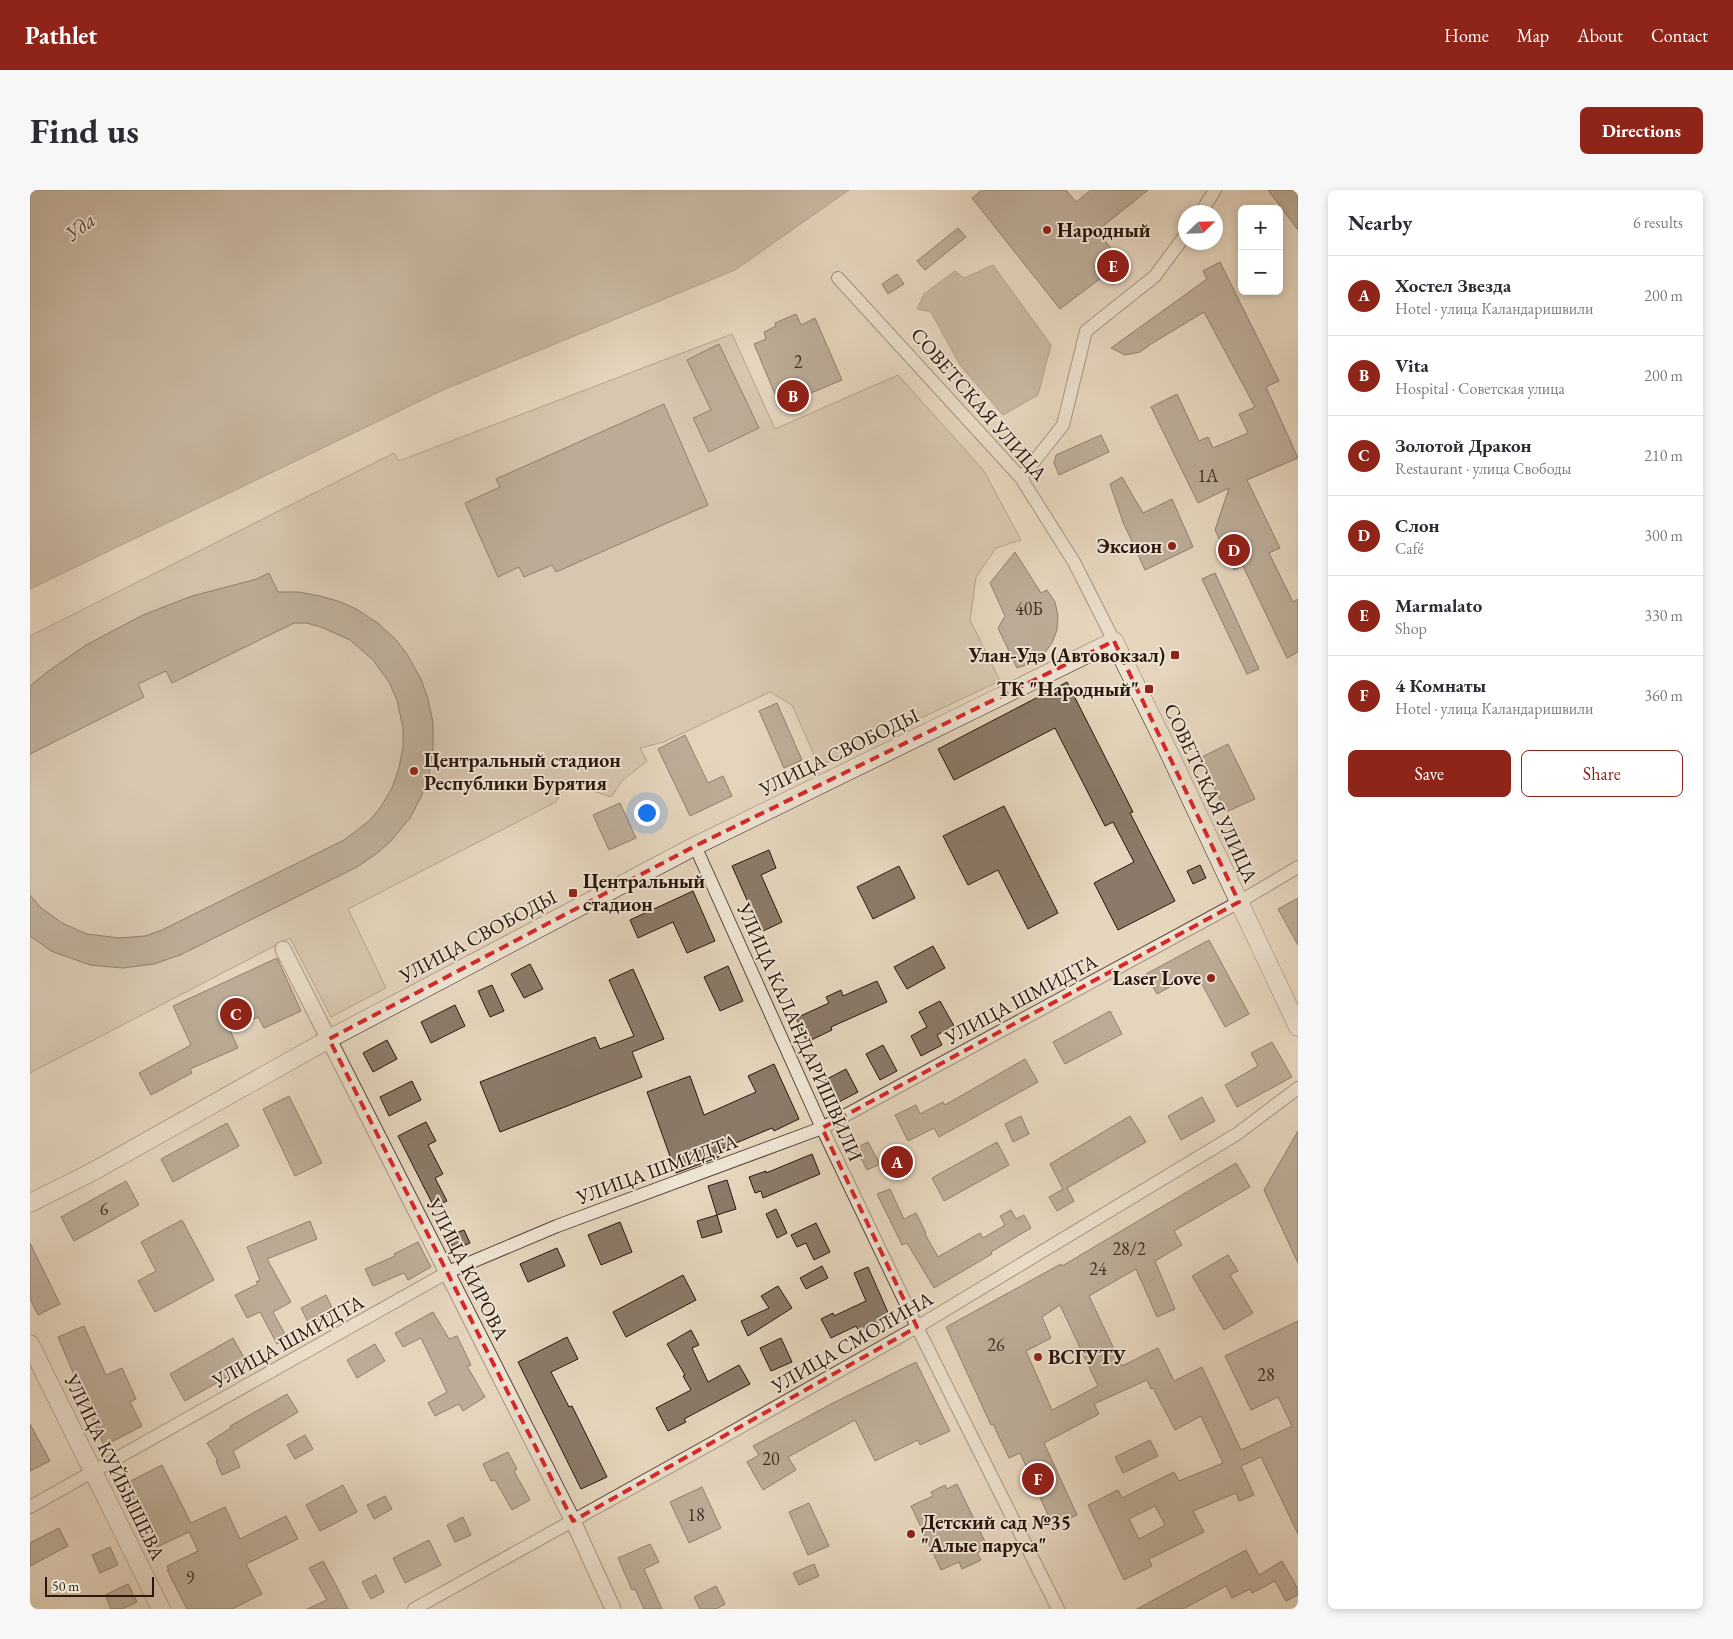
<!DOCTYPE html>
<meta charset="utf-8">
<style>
body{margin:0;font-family:"EB Garamond",serif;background:#f7f7f7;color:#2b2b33}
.controls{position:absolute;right:15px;top:15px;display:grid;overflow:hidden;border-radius:8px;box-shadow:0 2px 8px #0003}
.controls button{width:45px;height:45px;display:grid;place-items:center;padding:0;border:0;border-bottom:1px solid #e1e1e2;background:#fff;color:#2b2b33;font:25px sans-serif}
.compass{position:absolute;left:1148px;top:15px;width:45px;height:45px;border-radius:50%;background:#fff;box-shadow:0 2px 8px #0003;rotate:67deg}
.scale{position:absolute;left:15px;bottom:12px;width:109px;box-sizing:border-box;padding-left:5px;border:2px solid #29160e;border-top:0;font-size:14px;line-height:18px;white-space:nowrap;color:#29160e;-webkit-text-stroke:4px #eee4d4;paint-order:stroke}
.you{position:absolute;left:616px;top:622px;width:18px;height:18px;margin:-12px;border:4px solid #fff;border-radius:50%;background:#1a73e8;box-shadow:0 0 0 8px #1a73e833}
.badge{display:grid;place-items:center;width:32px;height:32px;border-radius:50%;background:#8f2418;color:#fff;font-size:16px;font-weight:700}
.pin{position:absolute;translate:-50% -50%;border:2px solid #fff;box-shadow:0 1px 5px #0006}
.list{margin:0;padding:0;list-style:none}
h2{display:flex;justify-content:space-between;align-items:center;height:65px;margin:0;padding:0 20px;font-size:21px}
h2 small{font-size:16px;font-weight:400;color:#7c7c81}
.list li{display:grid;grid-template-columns:32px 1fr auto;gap:15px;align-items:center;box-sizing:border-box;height:80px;padding:0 20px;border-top:1px solid #e1e1e2}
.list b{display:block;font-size:19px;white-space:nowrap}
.list p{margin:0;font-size:16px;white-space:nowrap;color:#7c7c81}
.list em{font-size:16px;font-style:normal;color:#7c7c81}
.actions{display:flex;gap:10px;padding:15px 20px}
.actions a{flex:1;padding:11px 0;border:1px solid #8f2418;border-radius:8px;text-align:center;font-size:18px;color:#8f2418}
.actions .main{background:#8f2418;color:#fff}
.map{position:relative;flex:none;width:1268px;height:1419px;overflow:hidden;border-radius:8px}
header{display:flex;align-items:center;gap:30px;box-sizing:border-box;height:70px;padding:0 25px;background:#8f2418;color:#fff}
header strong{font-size:24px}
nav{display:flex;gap:28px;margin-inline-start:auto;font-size:18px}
.intro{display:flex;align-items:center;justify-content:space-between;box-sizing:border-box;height:120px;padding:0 30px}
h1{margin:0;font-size:35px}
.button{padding:12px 22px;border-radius:8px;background:#8f2418;color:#fff;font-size:18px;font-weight:700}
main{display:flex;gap:30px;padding:0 30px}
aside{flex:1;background:#fff;border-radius:8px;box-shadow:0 2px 8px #0003}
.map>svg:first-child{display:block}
.green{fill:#c5b59f;stroke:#776656}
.water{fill:#a59582;stroke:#736254}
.building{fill:#8b7a69;stroke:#29160e;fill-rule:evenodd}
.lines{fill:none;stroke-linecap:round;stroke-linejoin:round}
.minor-casing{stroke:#58463a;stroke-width:14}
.tertiary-casing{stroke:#58463a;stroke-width:17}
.secondary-casing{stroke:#29160e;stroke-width:19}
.minor{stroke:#eee4d4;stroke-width:12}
.tertiary{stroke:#eee4d4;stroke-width:15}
.secondary{stroke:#eee4d4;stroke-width:18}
.marked{fill:none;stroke:#d62828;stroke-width:4;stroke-dasharray:10 6;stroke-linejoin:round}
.poi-dot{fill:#8f2418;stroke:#eee4d4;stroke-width:2}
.labels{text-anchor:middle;stroke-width:4;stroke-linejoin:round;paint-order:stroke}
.number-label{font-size:18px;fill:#422f25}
.poi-label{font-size:20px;font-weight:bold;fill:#29160e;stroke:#eee4d4;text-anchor:start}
.street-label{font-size:20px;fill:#29160e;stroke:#eee4d4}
.water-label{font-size:21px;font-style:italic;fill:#5b493c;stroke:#eee4d4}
</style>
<header>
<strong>Pathlet</strong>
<nav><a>Home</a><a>Map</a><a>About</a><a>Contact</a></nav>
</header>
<div class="intro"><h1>Find us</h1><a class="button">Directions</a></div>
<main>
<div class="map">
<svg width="1268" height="1419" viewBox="0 0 1268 1419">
<rect width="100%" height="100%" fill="#e5d6bd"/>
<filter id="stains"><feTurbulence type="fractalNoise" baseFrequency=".004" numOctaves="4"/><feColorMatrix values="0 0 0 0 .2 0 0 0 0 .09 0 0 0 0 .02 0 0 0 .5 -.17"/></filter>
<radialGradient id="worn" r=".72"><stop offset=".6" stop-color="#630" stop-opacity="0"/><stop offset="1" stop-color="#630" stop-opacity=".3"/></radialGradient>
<path class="green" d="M702 144 745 239 868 185 954 281 991 350 966 358 946 387 940 430 970 491 789 576 762 515 740 502 634 552 610 558 617 571 593 590 581 607 537 592 526 612 318 719 356 798 301 827 260 748 0 883V446L364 263 369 271Z"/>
<path class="water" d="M0 0H819L705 80 413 200 0 399Z
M963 75 1021 155 1008 205 973 225 930 175 901 122 887 119 894 104 925 81 934 88Z"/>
<path class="building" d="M952 0H1036L1046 12 1061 0H1118L1067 41 1092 72 1030 119 942 8Z
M1238 0H1268V40Z
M928 38 936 47 895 80 887 71Z
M1190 72 1249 191 1236 197 1268 268 1217 290 1250 358 1239 363 1263 412 1268 409V462L1257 468 1213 376 1204 380 1185 340 1199 298 1168 313 1121 217 1147 204 1169 251 1178 247 1183 258 1218 243 1209 224 1225 217 1174 122 1121 154 1110 162 1095 165 1081 158 1177 89 1173 81Z
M867 84 874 94 858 104 852 94Z
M766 124 771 135 785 128 812 190 750 216 724 154 736 149 734 142 746 136 745 133Z
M689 154 729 238 679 262 663 228 681 220 657 170Z
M634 214 678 315 526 382 522 375 494 387 489 377 468 387 435 313 470 297 466 289Z
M1071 245 1079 262 1029 285 1024 273 1026 265Z
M1092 287 1113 323 1142 309 1163 357 1115 380 1093 332 1080 294Z
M985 362 1011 403 1017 400 1025 412 1028 426 1027 440 1022 453 1013 465 1002 473 987 478 968 438 975 426 960 393Z
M239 383 248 402H269L290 406 311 412 328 420 349 434 366 450 377 464 391 489 398 509 403 532V560L399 584 391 607 380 628 360 652 346 664 327 677 150 765 124 774 93 778 60 775 21 761 0 746V705L10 717 32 733 57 744 89 748 115 746 132 740 314 650 339 631 350 618 362 598 369 578 373 557V538L367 510 359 492 343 470 320 450 291 437 276 433H264L142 493 136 481 108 494 114 507 0 564V496L17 482 56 455 113 425 162 406 227 389Z
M1185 383 1229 479 1217 484 1172 389Z
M1037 492 1103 622 1100 623 1145 711 1088 740 1064 693 1104 672 1083 632 1075 636 1025 538 924 590 908 559Z
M747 513 772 570 754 578 729 521Z
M655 545 678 593 693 586 702 606 660 626 628 559Z
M1198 554 1225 609 1196 622 1170 568Z
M590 613 606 648 579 660 563 625Z
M974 616 1028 723 998 739 968 680 938 695 913 646Z
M739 660 746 678 731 685 752 732 731 742 702 676Z
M1170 675 1176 688 1163 694 1157 681Z
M869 676 885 708 843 729 827 697Z
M663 701 685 751 657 763 643 732 608 748 600 730Z
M1268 708V755L1248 719Z
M1179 750 1219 824 1195 837 1166 783 1127 804 1116 784Z
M903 756 915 778 877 799 864 777Z
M247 768 271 821 234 838 228 827 200 840 208 858 160 879 162 883 121 905 109 883 161 855 143 816Z
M500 774 513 799 494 808 481 784Z
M698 776 713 811 690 821 674 787Z
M603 779 634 849 602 862 612 887 470 942 450 892 565 847 570 859 604 846 579 790Z
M847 791 857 812 801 837 802 840 777 852 766 828 799 813 796 807 811 800 813 806Z
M462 795 474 821 460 827 448 801Z
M910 811 924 836 907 845 912 855 891 866 881 846 897 837 889 822Z
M425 815 435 836 401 853 391 832Z
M1080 821 1092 844 1035 874 1023 852Z
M357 850 367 869 343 882 333 863Z
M1242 852 1262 887 1207 917 1195 895 1228 876 1221 863Z
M853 855 867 881 850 890 836 864Z
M995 869 1008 892 909 947 904 938 878 951 865 925 886 915 890 924 913 912 915 915Z
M744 874 769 929 744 941 742 938 687 961 689 967 646 983 617 902 660 886 674 925 726 902 718 886Z
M816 879 828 902 807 913 795 890Z
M382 891 391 910 359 926 350 907Z
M259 906 292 973 265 986 233 919Z
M1172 907 1185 931 1151 950 1138 926Z
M991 926 999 944 983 952 975 934Z
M1100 926 1116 952 1037 998 1044 1011 1027 1021 1019 1007 1033 999 1020 974Z
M396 932 406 951 398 955 413 984 405 988 417 1011 404 1017 368 946Z
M197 933 209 956 143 992 131 969Z
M1268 941V1073L1234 1000Z
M838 952 850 974 837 980 826 958Z
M967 952 979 975 914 1011 902 988Z
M871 955 882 981 863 989 852 963Z
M782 964 790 984 733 1008 731 1001 725 1003 719 987 736 981V983Z
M1206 973 1220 997 1144 1041 1152 1055 1125 1071 1145 1119 1127 1127 1106 1079 1059 1106 1092 1176 1128 1158 1144 1191 1172 1177 1211 1260 1262 1236 1248 1207 1221 1220 1195 1166 1268 1131V1344L1231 1267 1211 1276 1224 1305 1209 1311 1206 1303 1163 1321 1174 1342 1119 1369 1122 1376 1094 1390 1058 1315 1088 1300 1092 1308 1144 1282 1149 1291 1193 1273 1171 1226 1145 1240 1123 1198 1121 1199 1117 1190 1064 1214 1069 1224 1014 1253 1047 1325 1023 1336 990 1263 979 1268 963 1234 961 1235 916 1137 1031 1074 1032 1076ZM1030 1115 1068 1196 1022 1220 996 1161 1021 1148 1012 1127ZM1125 1316 1135 1335 1109 1349 1099 1329Z
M697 990 706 1019 687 1025 678 996Z
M96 991 109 1015 44 1051 31 1027Z
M860 999 874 1029 886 1023 896 1043 895 1044 908 1067 950 1043 953 1048 975 1035 970 1026 981 1020 986 1029 994 1025 1001 1038 961 1062 962 1064 904 1098 877 1053 872 1055 847 1004Z
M746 1019 757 1043 747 1048 736 1024Z
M687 1025 692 1042 672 1048 667 1031Z
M152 1030 184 1090 125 1122 108 1091 126 1081 111 1052Z
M280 1031 287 1049 237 1069 261 1112 243 1122 257 1148 247 1154 230 1122 217 1128 205 1105 228 1094 226 1092 230 1090 217 1057Z
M590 1032 602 1062 571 1075 558 1045Z
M786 1033 800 1062 784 1070 776 1053 767 1057 761 1045Z
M434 1040 440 1053 424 1060 418 1046Z
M388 1052 401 1077 378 1090 374 1083 343 1096 335 1079 365 1066 364 1064Z
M0 1053 30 1114 8 1125 0 1109Z
M527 1058 535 1076 498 1092 490 1074Z
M1198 1065 1208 1081 1200 1085 1223 1123 1194 1140 1162 1086Z
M792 1076 798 1088 776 1099 770 1088Z
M838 1077 860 1127 829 1141 826 1136 801 1148 791 1129 803 1123 804 1126 836 1111 824 1083Z
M653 1085 666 1110 596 1147 583 1122Z
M748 1096 762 1118 718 1146 711 1131 739 1118 731 1106Z
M296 1105 304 1122 279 1134 271 1118Z
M403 1122 419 1149 427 1146 441 1175 437 1176 455 1207 433 1221 429 1214 405 1226 398 1213 417 1202 391 1148 373 1157 365 1143Z
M54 1136 76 1185 92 1178 106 1209 100 1212 112 1236 74 1256 28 1147Z
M661 1140 669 1155 662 1158 678 1192 709 1175 720 1194 654 1229 656 1232 638 1241 626 1218 661 1200 653 1186 655 1185 637 1154Z
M537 1147 548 1169 521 1182 539 1217 542 1216 577 1287 551 1299 488 1172Z
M203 1148 218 1175 155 1211 140 1184Z
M751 1148 762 1172 741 1181 730 1158Z
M345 1154 355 1171 327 1188 317 1170Z
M886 1172 920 1241 890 1255 888 1250 845 1271 825 1230 758 1267 766 1280 733 1300 717 1272 729 1265 723 1256 803 1213Z
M257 1204 268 1222 203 1261 210 1277 192 1285 186 1271H188L177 1253 201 1238 200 1236Z
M0 1234 20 1271 0 1281Z
M275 1245 283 1259 265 1269 257 1255Z
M1120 1250 1128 1266 1093 1283 1085 1267Z
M478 1262 487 1279 484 1281 500 1310 482 1320 465 1290 461 1291 453 1274Z
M132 1275 161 1333 195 1317 210 1349 256 1326 268 1349 216 1374 232 1404 202 1419H157L137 1380H139L137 1376 168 1361 159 1342 127 1357 108 1318 104 1320 91 1296Z
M927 1294 958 1358 947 1363 951 1370 932 1379 929 1372 911 1380 881 1316 903 1306 901 1302 915 1295 917 1299Z
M313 1295 327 1322 290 1341 276 1315Z
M672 1297 691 1338 659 1353 640 1312Z
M355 1306 362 1319 344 1329 337 1315Z
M779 1313 799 1356 778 1365 759 1322Z
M433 1327 441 1345 425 1352 417 1335Z
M29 1338 38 1356 0 1376V1353Z
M399 1350 411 1375 375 1393 363 1368Z
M620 1354 629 1372 614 1379 632 1419H614L605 1399 602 1400 588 1368Z
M80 1357 88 1375 70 1383 62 1365Z
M1216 1360 1229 1385 1252 1371 1268 1399V1405L1256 1411 1245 1391 1222 1403 1220 1399 1202 1408 1196 1396 1153 1419H1107Z
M293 1371 307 1397 318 1419H277L297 1410 279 1378Z
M784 1374 789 1386 769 1395 763 1383Z
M346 1385 354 1402 341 1409 332 1392Z
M98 1394 107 1412 92 1419H81L75 1405Z
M686 1396 695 1414 686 1419H670L664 1407Z"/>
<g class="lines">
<g class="minor-casing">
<path id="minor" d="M1171 22 1185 0
M808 88 991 288 1044 372 1084 451
M991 288 1033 235 1056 141 1125 86 1156 44
M665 656 792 938 887 1137 1028 1419
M0 1317 418 1082 527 1036 792 938 1209 712 1268 677
M384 1419 686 1251 887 1137 1207 944 1268 898"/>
</g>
<g class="tertiary-casing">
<path id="tertiary" d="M253 759 543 1331 583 1419"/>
</g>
<g class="secondary-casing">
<path id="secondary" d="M0 1013 62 982 299 849 665 656 1084 451 1132 548 1268 837
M0 1154 131 1419"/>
</g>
<use href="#minor" class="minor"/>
<use href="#tertiary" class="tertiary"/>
<use href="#secondary" class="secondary"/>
</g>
<path d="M0 0H1268V1419H0ZM1084 451 1209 712 792 938 887 1137 543 1331 299 849 665 656Z" fill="#e5d6bd" fill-opacity=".55" fill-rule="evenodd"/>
<path class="marked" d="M1084 451 1209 712 792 938 887 1137 543 1331 299 849 665 656Z"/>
<g class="poi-dot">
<circle cx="1017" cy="40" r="5"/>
<circle cx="1142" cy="356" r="5"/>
<rect x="1140" y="460" width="10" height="10" rx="2.5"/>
<rect x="1114" y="494" width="10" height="10" rx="2.5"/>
<circle cx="384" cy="581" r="5"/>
<rect x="538" y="698" width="10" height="10" rx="2.5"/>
<circle cx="1181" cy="788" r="5"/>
<circle cx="1008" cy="1167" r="5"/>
<circle cx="881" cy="1344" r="5"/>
</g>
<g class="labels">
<g class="number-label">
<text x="768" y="178">2</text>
<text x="1178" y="292">1А</text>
<text x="999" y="425">40Б</text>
<text x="74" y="1025">6</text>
<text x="1099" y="1065">28/2</text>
<text x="1068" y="1085">24</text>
<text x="966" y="1161">26</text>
<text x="1236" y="1191">28</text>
<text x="741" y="1275">20</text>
<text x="666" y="1331">18</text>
<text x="160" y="1394">9</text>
</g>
<g class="poi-label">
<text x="1027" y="47">Народный</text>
<text x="1132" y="363" text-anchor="end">Эксион</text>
<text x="1135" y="472" text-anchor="end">Улан-Удэ (Автовокзал)</text>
<text x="1109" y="506" text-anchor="end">ТК "Народный"</text>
<text x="394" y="577">Центральный стадион<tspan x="394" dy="23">Республики Бурятия</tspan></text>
<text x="553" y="698">Центральный<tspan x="553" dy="23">стадион</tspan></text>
<text x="1171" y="795" text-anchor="end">Laser Love</text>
<text x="1018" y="1174">ВСГУТУ</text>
<text x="891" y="1339">Детский сад №35<tspan x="891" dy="23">"Алые паруса"</tspan></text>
</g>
<g class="street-label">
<text transform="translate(949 214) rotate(49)" y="7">СОВЕТСКАЯ УЛИЦА</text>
<text transform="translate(809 562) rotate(-26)" y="7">УЛИЦА СВОБОДЫ</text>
<text transform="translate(1181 603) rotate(65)" y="7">СОВЕТСКАЯ УЛИЦА</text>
<text transform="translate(448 746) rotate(-28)" y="7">УЛИЦА СВОБОДЫ</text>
<text transform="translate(991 809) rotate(-28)" y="7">УЛИЦА ШМИДТА</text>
<text transform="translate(770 842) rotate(66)" y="7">УЛИЦА КАЛАНДАРИШВИЛИ</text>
<text transform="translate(627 979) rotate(-20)" y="7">УЛИЦА ШМИДТА</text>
<text transform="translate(438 1079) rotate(63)" y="7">УЛИЦА КИРОВА</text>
<text transform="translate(258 1151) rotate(-29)" y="7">УЛИЦА ШМИДТА</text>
<text transform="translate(822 1152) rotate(-30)" y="7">УЛИЦА СМОЛИНА</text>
<text transform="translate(85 1277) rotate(64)" y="7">УЛИЦА КУЙБЫШЕВА</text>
</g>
<g class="water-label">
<text transform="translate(50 37) rotate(-37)" y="7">Уда</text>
</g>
</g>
<rect width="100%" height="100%" filter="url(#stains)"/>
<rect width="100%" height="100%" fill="url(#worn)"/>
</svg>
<div class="controls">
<button>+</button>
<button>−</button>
</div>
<svg class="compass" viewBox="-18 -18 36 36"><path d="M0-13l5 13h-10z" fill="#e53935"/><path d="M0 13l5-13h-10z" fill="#7c7c81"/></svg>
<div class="scale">50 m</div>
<div class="you"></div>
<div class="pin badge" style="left:867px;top:972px">A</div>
<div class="pin badge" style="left:763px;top:206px">B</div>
<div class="pin badge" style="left:206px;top:824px">C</div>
<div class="pin badge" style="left:1204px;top:360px">D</div>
<div class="pin badge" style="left:1083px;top:76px">E</div>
<div class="pin badge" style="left:1008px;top:1289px">F</div>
</div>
<aside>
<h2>Nearby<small>6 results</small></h2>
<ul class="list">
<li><span class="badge">A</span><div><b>Хостел Звезда</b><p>Hotel · улица Каландаришвили</p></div><em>200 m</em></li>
<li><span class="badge">B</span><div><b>Vita</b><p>Hospital · Советская улица</p></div><em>200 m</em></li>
<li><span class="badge">C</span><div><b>Золотой Дракон</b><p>Restaurant · улица Свободы</p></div><em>210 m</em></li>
<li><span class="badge">D</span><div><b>Слон</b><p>Café</p></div><em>300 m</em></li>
<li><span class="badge">E</span><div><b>Marmalato</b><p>Shop</p></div><em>330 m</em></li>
<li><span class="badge">F</span><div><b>4 Комнаты</b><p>Hotel · улица Каландаришвили</p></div><em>360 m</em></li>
</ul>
<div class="actions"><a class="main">Save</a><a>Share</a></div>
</aside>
</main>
